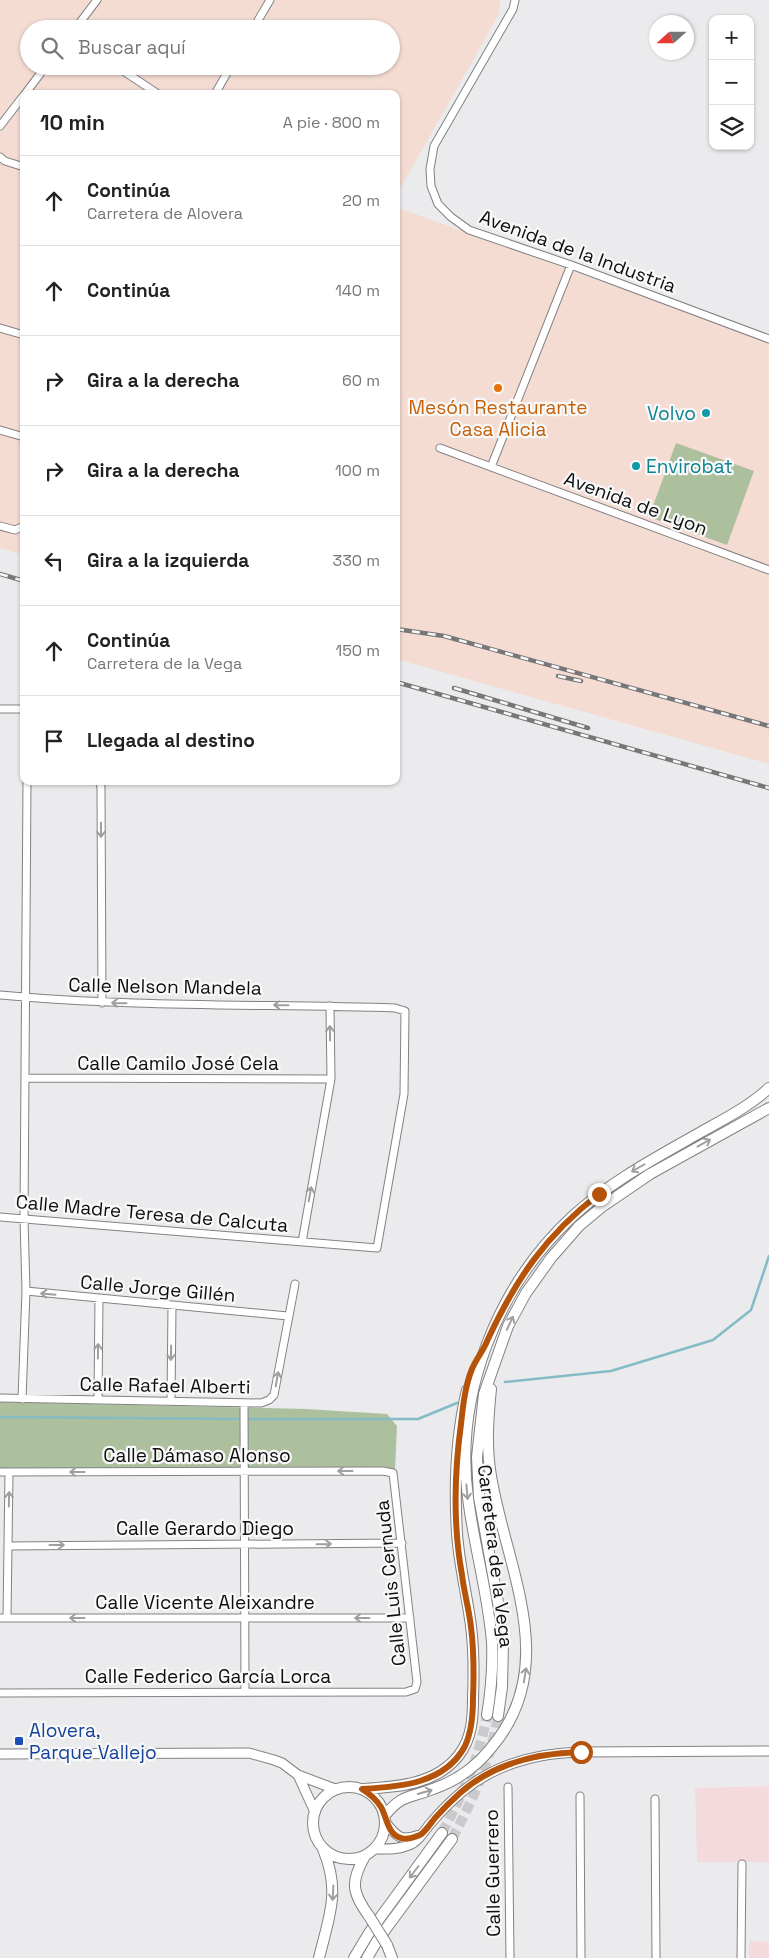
<!DOCTYPE html>
<html lang="es">
<meta charset="utf-8">
<style>
body{margin:0;font-family:"Space Grotesk",sans-serif;background:#f6f6f6;color:#222}
.controls{position:absolute;right:15px;top:15px;display:grid;overflow:hidden;border-radius:10px;box-shadow:0 1px 4px #0004}
.controls button{width:45px;height:45px;display:grid;place-items:center;padding:0;border:0;border-bottom:1px solid #e0e0e0;background:#fff;color:#222;font:25px sans-serif}
.compass{position:absolute;left:649px;top:15px;width:45px;height:45px;border-radius:50%;background:#fff;box-shadow:0 1px 4px #0004;rotate:249deg}
.stop{position:absolute;width:15px;height:15px;margin:-11px;border:4px solid #b45309;border-radius:50%;background:#fff}
.stop.end{background:#b45309;border-color:#fff;box-shadow:0 1px 5px #0008}
.list{margin:0;padding:0;list-style:none}
h2{display:flex;justify-content:space-between;align-items:center;height:65px;margin:0;padding:0 20px;font-size:21px}
h2 small{font-size:16px;font-weight:400;color:#767676}
.list li{display:grid;grid-template-columns:32px 1fr auto;gap:15px;align-items:center;box-sizing:border-box;height:90px;padding:0 20px;border-top:1px solid #e0e0e0}
.list b{display:block;font-size:19px;white-space:nowrap}
.list p{margin:0;font-size:16px;white-space:nowrap;color:#767676}
.list em{font-size:16px;font-style:normal;color:#767676}
.icon{flex:none;width:28px;height:28px;fill:none;stroke:currentColor;stroke-width:2;stroke-linecap:round;stroke-linejoin:round}
.map{position:relative;flex:none;width:769px;height:1958px;overflow:hidden}
.search{position:absolute;background:#fff;box-shadow:0 1px 4px #0004;left:20px;top:20px;width:380px;height:55px;display:flex;align-items:center;gap:12px;box-sizing:border-box;padding:0 18px;border-radius:28px;color:#767676;font-size:19px}
.panel{position:absolute;background:#fff;box-shadow:0 1px 4px #0004;left:20px;top:90px;width:380px;height:695px;border-radius:10px}
.map>svg:first-child{display:block}
.industrial{fill:#f4dcd3;fill-rule:evenodd}
.education{fill:#f5dadd}
.green{fill:#acc09e}
.lines{fill:none;stroke-linecap:round;stroke-linejoin:round}
.stream{stroke:#84bcc6;stroke-width:2.5}
.secondary-tunnel{stroke:#cacacc;stroke-width:10;stroke-dasharray:10 5;stroke-linecap:butt}
.minor-casing{stroke:#828284;stroke-width:9}
.tertiary-casing{stroke:#828284;stroke-width:11}
.secondary-casing{stroke:#828284;stroke-width:12}
.minor{stroke:#fff;stroke-width:7}
.tertiary{stroke:#fff;stroke-width:9}
.secondary{stroke:#fff;stroke-width:10}
.rail-casing{stroke:#777778;stroke-width:4.5}
.rail{stroke:#f9f9fa;stroke-width:2.5;stroke-dasharray:8;stroke-linecap:butt}
.secondary-bridge-casing{stroke:#828284;stroke-width:12;stroke-linecap:butt}
.secondary-bridge{stroke:#fff;stroke-width:10}
.oneway{stroke:#9f9f9f}
.route{stroke:#b45309;stroke-width:6}
.food-dot{fill:#e8710a;stroke:#f9f9fa;stroke-width:2}
.culture-dot{fill:#0f9aa8;stroke:#f9f9fa;stroke-width:2}
.transit-dot{fill:#1a4fb4;stroke:#f9f9fa;stroke-width:2}
.labels{text-anchor:middle;stroke-width:4.5;stroke-linejoin:round;paint-order:stroke}
.street-label{font-size:19px;fill:#0e0e0e;stroke:#f9f9fa}
.food-label{font-size:19px;fill:#c56008;stroke:#f9f9fa}
.culture-label{font-size:19px;fill:#0d838f;stroke:#f9f9fa;text-anchor:end}
.transit-label{font-size:19px;fill:#164399;stroke:#f9f9fa;text-anchor:start}
</style>
<div class="map">
<svg width="769" height="1958" viewBox="0 0 769 1958">
<rect width="100%" height="100%" fill="#ebebed"/>
<path class="industrial" d="M0 0H501L498 16 396 196V94H24V555L0 548ZM29 29H391V66H29Z
M396 207 769 342V764L396 659Z"/>
<path class="education" d="M769 1786V1862H697L695 1788Z
M749 1941 769 1942V1958H749Z"/>
<path class="green" d="M676 443 754 471 727 545 649 517Z
M0 1402 306 1409 387 1414 397 1426 395 1470H0Z"/>
<g class="lines">
<path class="stream" d="M505 1382 611 1371 713 1340 751 1310 769 1256
M0 1417 238 1419
M249 1419H418L457 1403"/>
<path class="secondary-tunnel" d="M442 1833C463 1793 479 1759 487 1715
M452 1839C474 1797 490 1763 498 1716"/>
<g class="minor-casing">
<path id="minor" d="M515 0 513 9 434 146 430 169 431 186 438 204 451 217 469 230 571 265 769 339
M75 29 97 0
M253 29 270 0
M116 66 158 94
M25 94 46 66
M215 94 231 66
M0 126 24 95
M0 157 5 161 24 167
M0 328 24 335
M0 430 24 437
M440 448 769 570
M491 467 571 265
M0 526 15 530 24 526
M0 709H24
M99 781 101 787 102 1003
M0 995C131 1007 263 1004 395 1008L405 1011 404 1094 377 1248 0 1217
M25 1078 331 1079
M302 1242 331 1079 330 1006
M26 1291 288 1316
M0 1398 261 1403 269 1400 274 1395 295 1284
M22 1399 26 1291 24 1219 27 781
M98 1400 99 1298
M171 1401 172 1305
M244 1403 245 1691
M0 1472 383 1471 393 1473 417 1682 415 1689 406 1692 0 1693
M8 1546 402 1543
M0 1618H410
M7 1618 9 1472
M508 1787 510 1958
M580 1796 581 1958
M655 1799 656 1958
M741 1958 742 1864"/>
</g>
<g class="tertiary-casing">
<path id="tertiary" d="M0 1754 249 1753 274 1760 282 1763 298 1775 335 1789
M298 1775 315 1812
M385 1822C398 1838 400 1841 420 1835
M374 1849C385 1849 398 1850 409 1845 418 1842 424 1831 430 1824 440 1812 451 1801 463 1791 497 1763 537 1753 581 1752L769 1751"/>
</g>
<g class="secondary-casing">
<path id="secondary" d="M487 1715C491 1691 493 1666 492 1642 488 1593 474 1546 468 1498 454 1395 497 1286 573 1216 611 1181 657 1157 701 1132 724 1119 750 1106 769 1088
M498 1716 502 1687 503 1643 499 1608 479 1497 477 1457 484 1394 508 1326 526 1293 551 1258 579 1226 603 1206 650 1174 769 1108
M313 1823a36 36 0 1 1 72 0a36 36 0 1 1-72 0Z
M362 1789C396 1787 436 1785 459 1755 472 1738 473 1718 473 1698 474 1674 474 1650 471 1626 467 1595 459 1564 457 1533 454 1485 456 1436 467 1390
M385 1815C404 1793 408 1799 433 1789 456 1781 476 1767 491 1748 562 1665 506 1568 491 1476 486 1447 488 1418 491 1389
M365 1856C350 1882 352 1893 369 1916
M387 1945 392 1958
M319 1958C329 1916 341 1892 323 1849
M354 1958 369 1933 442 1833
M367 1958 377 1941 452 1839"/>
</g>
<use href="#minor" class="minor"/>
<use href="#tertiary" class="tertiary"/>
<use href="#secondary" class="secondary"/>
<g class="rail-casing">
<path id="rail" d="M0 574 24 581
M396 629 444 636 769 726
M558 676 581 681
M396 682 769 788
M454 688 588 728"/>
</g>
<use href="#rail" class="rail"/>
<g class="secondary-bridge-casing">
<path id="secondary-bridge" d="M369 1916 387 1945"/>
</g>
<use href="#secondary-bridge" class="secondary-bridge"/>
</g>
<defs><path id="oneway-shaft" d="M-6 0H5M1.5-3L5.5 0L1.5 3" fill="none" stroke-width="1.6" stroke-linecap="round" stroke-linejoin="round" transform="scale(1.25)"/></defs>
<g class="oneway">
<use href="#oneway-shaft" transform="translate(101 830) rotate(90)"/>
<use href="#oneway-shaft" transform="translate(119 1003) rotate(-179)"/>
<use href="#oneway-shaft" transform="translate(281 1005) rotate(-179)"/>
<use href="#oneway-shaft" transform="translate(330 1033) rotate(-91)"/>
<use href="#oneway-shaft" transform="translate(704 1143) rotate(-29)"/>
<use href="#oneway-shaft" transform="translate(638 1168) rotate(150)"/>
<use href="#oneway-shaft" transform="translate(310 1194) rotate(-80)"/>
<use href="#oneway-shaft" transform="translate(48 1294) rotate(-175)"/>
<use href="#oneway-shaft" transform="translate(510 1323) rotate(-65)"/>
<use href="#oneway-shaft" transform="translate(98 1351) rotate(-89)"/>
<use href="#oneway-shaft" transform="translate(171 1353) rotate(91)"/>
<use href="#oneway-shaft" transform="translate(277 1379) rotate(-80)"/>
<use href="#oneway-shaft" transform="translate(345 1471) rotate(180)"/>
<use href="#oneway-shaft" transform="translate(77 1472) rotate(-180)"/>
<use href="#oneway-shaft" transform="translate(467 1492) rotate(85)"/>
<use href="#oneway-shaft" transform="translate(9 1499) rotate(-89)"/>
<use href="#oneway-shaft" transform="translate(324 1544) rotate(-1)"/>
<use href="#oneway-shaft" transform="translate(57 1545)"/>
<use href="#oneway-shaft" transform="translate(77 1618) rotate(-180)"/>
<use href="#oneway-shaft" transform="translate(362 1618) rotate(180)"/>
<use href="#oneway-shaft" transform="translate(525 1675) rotate(-81)"/>
<use href="#oneway-shaft" transform="translate(425 1792) rotate(-16)"/>
<use href="#oneway-shaft" transform="translate(414 1872) rotate(127)"/>
<use href="#oneway-shaft" transform="translate(333 1893) rotate(93)"/>
</g>
<g class="lines">
<path class="route" d="M581 1752C537 1753 494 1763 460 1793 451 1801 443 1809 435 1818 431 1823 425 1832 420 1835 415 1837 406 1840 401 1838 387 1834 387 1817 381 1807 376 1799 370 1794 362 1789 399 1787 445 1784 465 1746 472 1731 473 1715 473 1698 474 1674 474 1651 471 1627 469 1609 464 1592 462 1575 453 1525 454 1475 461 1424 463 1406 465 1386 472 1369 476 1359 484 1350 488 1339 516 1279 546 1235 599 1194"/>
</g>
<circle class="food-dot" cx="498" cy="388" r="5"/>
<g class="culture-dot">
<circle cx="706" cy="413" r="5"/>
<circle cx="636" cy="466" r="5"/>
</g>
<rect class="transit-dot" x="14" y="1736" width="10" height="10" rx="2.5"/>
<g class="labels">
<g class="street-label">
<text transform="translate(578 251) rotate(20)" y="7">Avenida de la Industria</text>
<text transform="translate(636 503) rotate(20)" y="7">Avenida de Lyon</text>
<text transform="translate(165 986) rotate(1)" y="7">Calle Nelson Mandela</text>
<text x="178" y="1070">Calle Camilo José Cela</text>
<text transform="translate(152 1213) rotate(5)" y="7">Calle Madre Teresa de Calcuta</text>
<text transform="translate(158 1288) rotate(5)" y="7">Calle Jorge Gillén</text>
<text transform="translate(165 1385) rotate(1)" y="7">Calle Rafael Alberti</text>
<text x="197" y="1462">Calle Dámaso Alonso</text>
<text x="205" y="1535">Calle Gerardo Diego</text>
<text transform="translate(496 1556) rotate(83)" y="7">Carretera de la Vega</text>
<text transform="translate(390 1583) rotate(-96)" y="7">Calle Luis Cernuda</text>
<text x="205" y="1609">Calle Vicente Aleixandre</text>
<text x="208" y="1683">Calle Federico García Lorca</text>
<text transform="translate(492 1873) rotate(-91)" y="7">Calle Guerrero</text>
</g>
<g class="food-label">
<text x="498" y="414">Mesón Restaurante<tspan x="498" dy="22">Casa Alicia</tspan></text>
</g>
<g class="culture-label">
<text x="696" y="420">Volvo</text>
<text x="646" y="473" text-anchor="start">Envirobat</text>
</g>
<g class="transit-label">
<text x="29" y="1737">Alovera,<tspan x="29" dy="22">Parque Vallejo</tspan></text>
</g>
</g>
</svg>
<div class="controls">
<button>+</button>
<button>−</button>
<button><svg class="icon" aria-label="layers" viewBox="0 0 24 24"><path d="M12 4l9 5-9 5-9-5zM3 14l9 5 9-5"/></svg></button>
</div>
<svg class="compass" viewBox="-18 -18 36 36"><path d="M0-13l5 13h-10z" fill="#e53935"/><path d="M0 13l5-13h-10z" fill="#767676"/></svg>
<div class="stop" style="left:581px;top:1752px"></div>
<div class="stop end" style="left:599px;top:1194px"></div>
<div class="search"><svg class="icon" aria-label="search" viewBox="0 0 24 24"><circle cx="10" cy="10" r="6"/><path d="M15 15l6 6"/></svg>Buscar aquí</div>
<section class="panel">
<h2>10 min<small>A pie · 800 m</small></h2>
<ul class="list">
<li><svg class="icon" aria-label="ahead" viewBox="0 0 24 24"><path d="M12 20V5M6 11l6-6 6 6"/></svg><div><b>Continúa</b><p>Carretera de Alovera</p></div><em>20 m</em></li>
<li><svg class="icon" aria-label="ahead" viewBox="0 0 24 24"><path d="M12 20V5M6 11l6-6 6 6"/></svg><div><b>Continúa</b></div><em>140 m</em></li>
<li><svg class="icon" aria-label="right" viewBox="0 0 24 24"><path d="M7 20v-9h11M14 6l5 5-5 5"/></svg><div><b>Gira a la derecha</b></div><em>60 m</em></li>
<li><svg class="icon" aria-label="right" viewBox="0 0 24 24"><path d="M7 20v-9h11M14 6l5 5-5 5"/></svg><div><b>Gira a la derecha</b></div><em>100 m</em></li>
<li><svg class="icon" aria-label="left" viewBox="0 0 24 24"><path d="M17 20v-9H6M10 6l-5 5 5 5"/></svg><div><b>Gira a la izquierda</b></div><em>330 m</em></li>
<li><svg class="icon" aria-label="ahead" viewBox="0 0 24 24"><path d="M12 20V5M6 11l6-6 6 6"/></svg><div><b>Continúa</b><p>Carretera de la Vega</p></div><em>150 m</em></li>
<li><svg class="icon" aria-label="arrive" viewBox="0 0 24 24"><path d="M6 21V4h12l-3 4 3 4H6"/></svg><div><b>Llegada al destino</b></div></li>
</ul>
</section>
</div>
